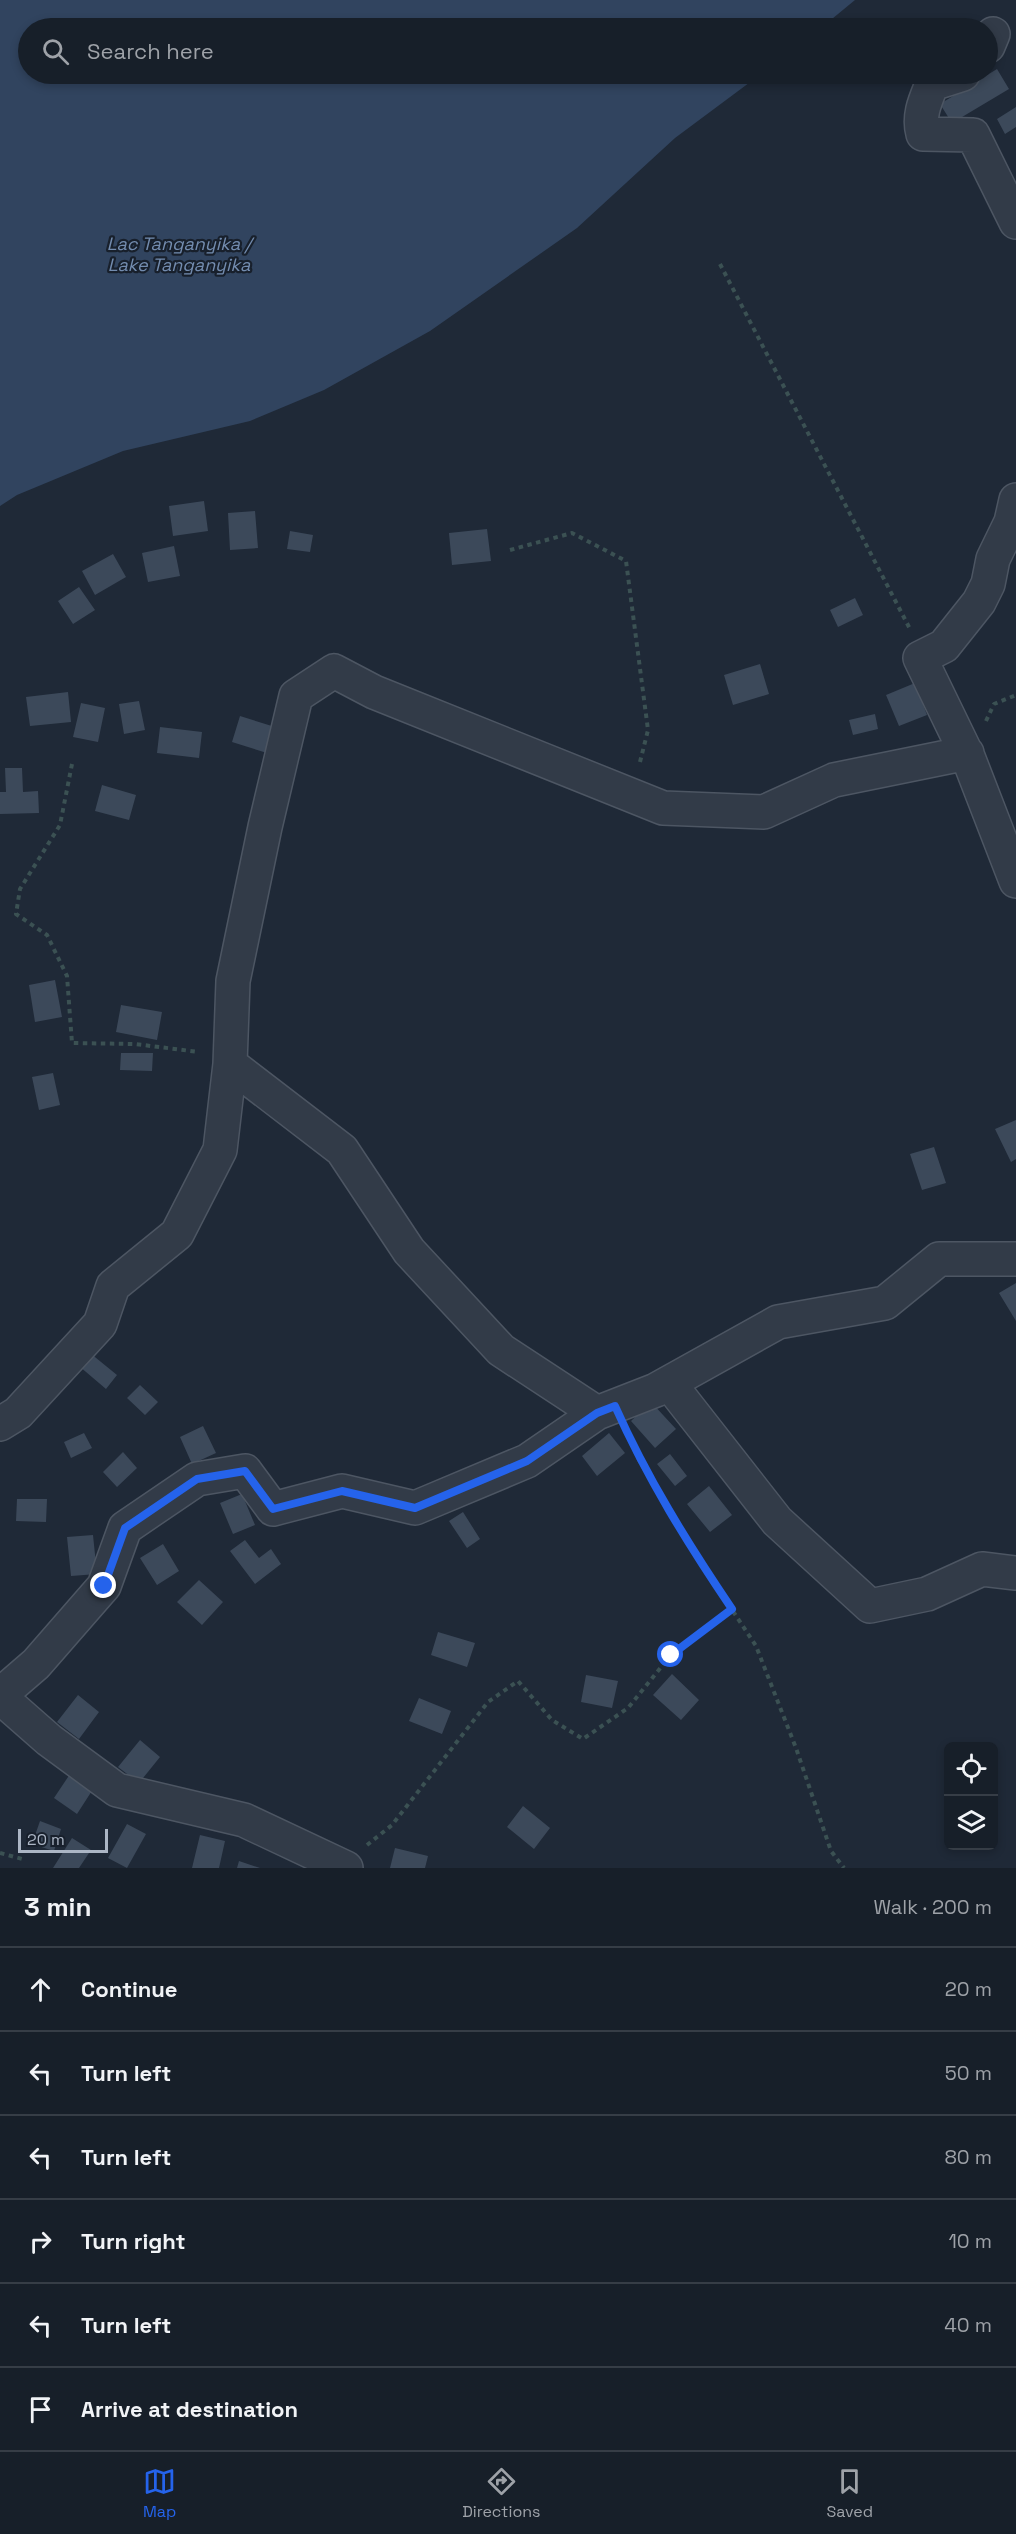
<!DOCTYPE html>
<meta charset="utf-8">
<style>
body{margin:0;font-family:"Space Grotesk",sans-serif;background:#202731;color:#f1f3f6}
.controls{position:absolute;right:18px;bottom:18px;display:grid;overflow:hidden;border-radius:9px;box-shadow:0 3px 9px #0003}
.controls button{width:54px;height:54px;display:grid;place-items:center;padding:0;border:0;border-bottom:2px solid #363d46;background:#171f29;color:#f1f3f6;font:30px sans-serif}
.scale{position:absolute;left:18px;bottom:15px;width:90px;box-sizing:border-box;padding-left:6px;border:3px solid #acb6c5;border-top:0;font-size:16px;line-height:21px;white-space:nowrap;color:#acb6c5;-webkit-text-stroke:4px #18202c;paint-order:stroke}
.stop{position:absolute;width:18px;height:18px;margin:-14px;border:4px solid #2563eb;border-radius:50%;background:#fff}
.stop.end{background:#2563eb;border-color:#fff;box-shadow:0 2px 6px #0008}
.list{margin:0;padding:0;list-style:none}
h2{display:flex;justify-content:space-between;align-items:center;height:78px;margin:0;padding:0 24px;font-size:26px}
h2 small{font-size:20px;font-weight:400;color:#9ea2a8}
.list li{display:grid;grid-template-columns:39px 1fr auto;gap:18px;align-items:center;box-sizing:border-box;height:84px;padding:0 24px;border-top:2px solid #363d46}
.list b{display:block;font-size:22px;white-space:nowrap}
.list em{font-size:20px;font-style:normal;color:#9ea2a8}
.icon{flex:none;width:33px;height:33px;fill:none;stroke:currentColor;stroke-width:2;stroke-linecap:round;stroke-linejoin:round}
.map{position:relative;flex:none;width:1016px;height:1868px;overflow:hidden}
.search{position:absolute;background:#171f29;box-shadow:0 3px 9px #0003;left:18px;right:18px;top:18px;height:66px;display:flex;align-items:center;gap:15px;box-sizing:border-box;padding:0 21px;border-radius:33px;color:#9ea2a8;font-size:22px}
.sheet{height:582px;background:#171f29}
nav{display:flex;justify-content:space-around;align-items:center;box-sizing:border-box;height:84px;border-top:2px solid #363d46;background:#171f29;font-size:16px;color:#9ea2a8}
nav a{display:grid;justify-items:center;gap:3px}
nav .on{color:#2563eb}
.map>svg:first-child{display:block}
.water{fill:#31445f}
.building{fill:#3c495a}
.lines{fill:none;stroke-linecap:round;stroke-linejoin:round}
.minor-casing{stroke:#4d5663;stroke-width:36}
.path{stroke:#3b5153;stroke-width:4;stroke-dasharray:4.5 4.5;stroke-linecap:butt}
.minor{stroke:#323b48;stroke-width:33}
.route{stroke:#2563eb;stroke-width:8}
.labels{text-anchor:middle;stroke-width:4.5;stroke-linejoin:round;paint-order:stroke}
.water-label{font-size:18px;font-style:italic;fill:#738caf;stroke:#18202c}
</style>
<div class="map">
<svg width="1016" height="1868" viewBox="0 0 1016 1868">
<rect width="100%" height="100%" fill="#1f2937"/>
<path class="water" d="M0 0H855L821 28H28V74H761L675 138 577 228 430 331 324 390 250 421 123 451 17 495 0 506Z"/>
<path class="building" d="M997 69 1009 89 952 123 940 104Z
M1016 107V127L1005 134 997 119Z
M204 501 208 531 173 536 169 506Z
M255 511 258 548 230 550 228 513Z
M487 529 491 561 452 565 449 533Z
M290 531 313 535 310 552 287 549Z
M174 546 180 576 148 582 142 553Z
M113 554 126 577 95 595 82 571Z
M79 587 95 610 73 624 58 601Z
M855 598 863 615 838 627 830 610Z
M760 664 769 694 733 705 724 675Z
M915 683 927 715 899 726 886 695Z
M68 692 71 722 30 726 26 697Z
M139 701 145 730 124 734 119 704Z
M81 703 105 708 98 742 73 737Z
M875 714 878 729 853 735 849 720Z
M240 716 275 727 267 753 232 742Z
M160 727 202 732 199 758 157 753Z
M5 768H22L23 792 38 791 39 813 0 814V792H6Z
M102 785 136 795 129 820 95 811Z
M55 980 62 1017 35 1022 29 985Z
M121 1005 162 1012 157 1040 116 1032Z
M121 1053H153L152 1071 120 1070Z
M53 1073 60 1105 39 1110 32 1077Z
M1016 1120V1159L1011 1162 995 1129Z
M934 1147 946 1183 922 1190 910 1154Z
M1016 1283V1321L999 1293Z
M90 1353 117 1375 106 1389 79 1366Z
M140 1385 158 1402 145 1415 127 1398Z
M651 1402 676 1429 655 1448 631 1421Z
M203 1426 216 1453 192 1464 180 1437Z
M84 1433 92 1448 71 1458 64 1442Z
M609 1433 625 1453 597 1476 582 1456Z
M123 1452 137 1468 117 1487 103 1472Z
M670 1454 687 1476 675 1486 657 1464Z
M709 1486 732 1515 710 1532 687 1504Z
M242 1494 255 1525 233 1534 220 1503Z
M17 1499H47L46 1522 16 1521Z
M463 1512 480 1539 467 1548 449 1521Z
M93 1535 97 1574 71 1576 67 1537Z
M245 1540 259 1558 271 1549 281 1564 255 1584 230 1551Z
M163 1544 179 1571 157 1585 140 1558Z
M199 1580 223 1602 202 1625 177 1602Z
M438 1632 475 1643 467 1667 431 1655Z
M672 1674 699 1700 681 1720 653 1695Z
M586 1675 618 1681 612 1708 581 1702Z
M78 1695 99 1712 79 1739 57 1722Z
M419 1698 451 1711 442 1734 409 1721Z
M140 1740 160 1757 139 1783 118 1767Z
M74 1768 97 1783 77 1814 54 1798Z
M523 1806 550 1828 534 1849 507 1827Z
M40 1821 61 1829 54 1851 32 1844Z
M127 1824 146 1834 127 1868 108 1858Z
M200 1835 225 1841 219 1868H192Z
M72 1838 91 1850 79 1868H53Z
M395 1848 428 1856 425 1868H390Z
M239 1861 260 1868H237Z"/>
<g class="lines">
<g class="minor-casing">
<path id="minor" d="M988 46 993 34
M963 74 932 84C925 101 918 116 923 134L973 135 1016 222
M1016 500 1011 522 993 559 988 584 979 602 944 646 920 658 968 757 1016 881
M230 1064 342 1150 409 1251 501 1350 597 1413 656 1390 778 1322 885 1303 939 1259H1016
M669 1383 777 1521 870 1606 927 1594 982 1569 1016 1573
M0 1424 18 1413 100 1324 113 1286 177 1234 220 1150 230 1064 233 981 265 827 296 696 334 671 374 692 663 808 764 812 834 780 967 753
M0 1695 36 1664 104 1586 125 1528 197 1479 245 1471 273 1509 342 1491 415 1508 527 1461 597 1413
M0 1697 49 1740 117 1790 244 1820 346 1868"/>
</g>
<path class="path" d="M720 264 910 629
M510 550 572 533 626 561 648 730 639 766
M986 721 994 704 1016 695
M72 764 60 825 20 889 16 914 47 935 67 976 72 1043 135 1044 199 1052
M627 1434 639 1460 687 1542 756 1646 796 1748 831 1851 844 1868
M367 1845 392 1825 488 1702 518 1681 552 1720 583 1739 628 1708 671 1655 732 1609
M0 1853 26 1860"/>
<use href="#minor" class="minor"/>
</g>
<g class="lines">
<path class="route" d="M104 1586 125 1528 197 1479 245 1471 273 1509 342 1491 415 1508 527 1461 597 1413 615 1406C647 1478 688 1544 732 1609L671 1655"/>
</g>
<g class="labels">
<g class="water-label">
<text x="179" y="250">Lac Tanganyika /<tspan x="179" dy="21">Lake Tanganyika</tspan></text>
</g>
</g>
</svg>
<div class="controls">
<button><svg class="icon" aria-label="locate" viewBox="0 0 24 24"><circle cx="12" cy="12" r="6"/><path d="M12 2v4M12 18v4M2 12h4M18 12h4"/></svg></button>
<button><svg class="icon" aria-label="layers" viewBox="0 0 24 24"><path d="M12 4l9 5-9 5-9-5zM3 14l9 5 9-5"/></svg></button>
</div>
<div class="scale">20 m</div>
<div class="stop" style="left:671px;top:1655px"></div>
<div class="stop end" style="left:104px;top:1586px"></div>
<div class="search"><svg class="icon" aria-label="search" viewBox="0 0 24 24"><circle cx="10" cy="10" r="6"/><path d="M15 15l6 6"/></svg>Search here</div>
</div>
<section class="sheet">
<h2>3 min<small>Walk · 200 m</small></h2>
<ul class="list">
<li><svg class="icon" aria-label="ahead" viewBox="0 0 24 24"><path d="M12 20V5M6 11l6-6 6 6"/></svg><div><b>Continue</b></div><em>20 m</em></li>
<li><svg class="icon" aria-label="left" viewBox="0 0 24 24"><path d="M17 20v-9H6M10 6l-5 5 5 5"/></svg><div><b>Turn left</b></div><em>50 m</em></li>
<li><svg class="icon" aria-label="left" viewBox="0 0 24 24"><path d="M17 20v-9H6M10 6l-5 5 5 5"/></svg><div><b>Turn left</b></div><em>80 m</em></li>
<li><svg class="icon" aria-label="right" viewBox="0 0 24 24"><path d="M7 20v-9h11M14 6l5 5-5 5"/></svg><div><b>Turn right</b></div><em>10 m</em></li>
<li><svg class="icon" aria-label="left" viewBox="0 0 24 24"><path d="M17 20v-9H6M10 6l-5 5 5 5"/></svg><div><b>Turn left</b></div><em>40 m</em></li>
<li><svg class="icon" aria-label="arrive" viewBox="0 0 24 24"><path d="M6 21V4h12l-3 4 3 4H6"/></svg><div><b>Arrive at destination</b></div></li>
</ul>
</section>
<nav>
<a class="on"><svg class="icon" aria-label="map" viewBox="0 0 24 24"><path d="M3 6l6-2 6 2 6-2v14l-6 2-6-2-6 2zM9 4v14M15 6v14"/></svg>Map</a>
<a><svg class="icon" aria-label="directions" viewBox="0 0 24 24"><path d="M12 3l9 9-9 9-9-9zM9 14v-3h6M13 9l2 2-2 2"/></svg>Directions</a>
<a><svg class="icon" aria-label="saved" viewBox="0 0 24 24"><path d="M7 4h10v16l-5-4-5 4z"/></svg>Saved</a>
</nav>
